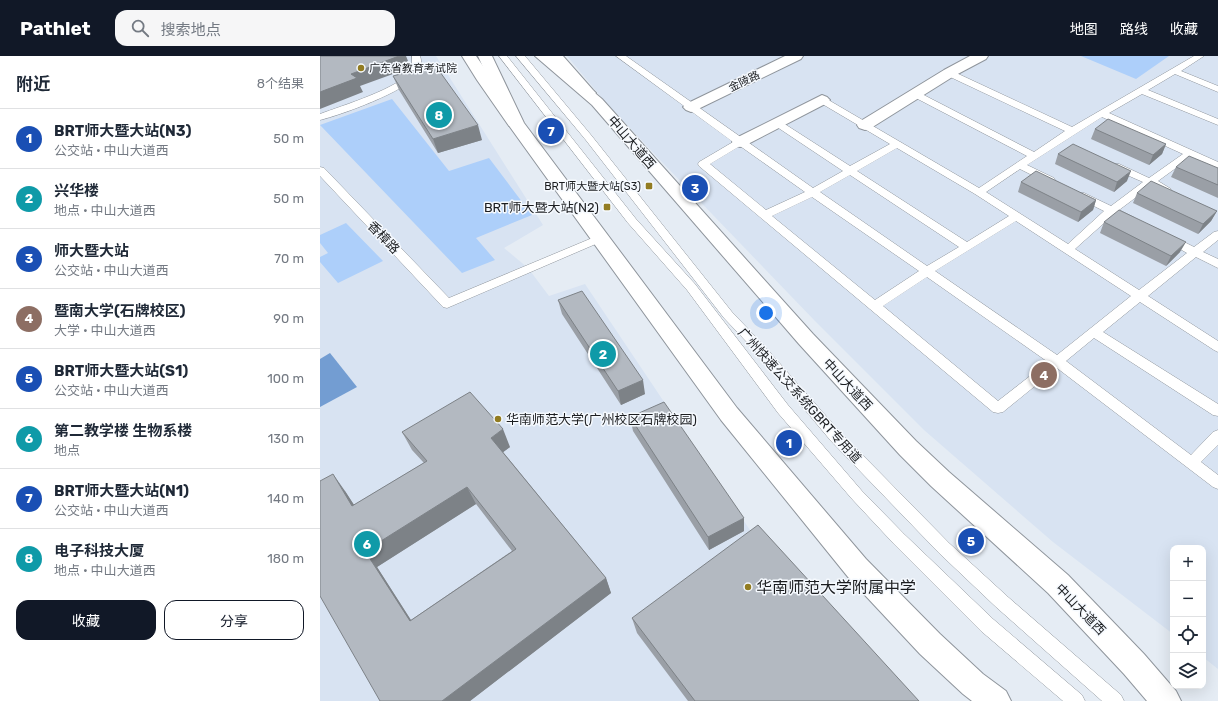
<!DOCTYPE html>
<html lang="zh">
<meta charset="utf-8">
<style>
body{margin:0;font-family:Rubik,"Noto Sans SC",sans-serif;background:#f6f6f7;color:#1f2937}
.controls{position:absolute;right:12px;bottom:12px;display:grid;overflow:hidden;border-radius:8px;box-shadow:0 4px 16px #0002}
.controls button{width:36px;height:36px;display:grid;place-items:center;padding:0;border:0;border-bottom:1px solid #e0e1e3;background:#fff;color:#1f2937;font:20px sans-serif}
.you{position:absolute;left:446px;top:257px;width:14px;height:14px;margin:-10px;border:3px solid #fff;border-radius:50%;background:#1a73e8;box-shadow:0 0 0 6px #1a73e833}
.badge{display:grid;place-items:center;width:26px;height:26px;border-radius:50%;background:#111827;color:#fff;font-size:13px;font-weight:700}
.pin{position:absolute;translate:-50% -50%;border:2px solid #fff;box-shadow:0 1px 4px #0006}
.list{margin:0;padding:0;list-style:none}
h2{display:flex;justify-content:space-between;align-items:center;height:52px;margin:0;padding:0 16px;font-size:17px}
h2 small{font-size:13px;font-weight:400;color:#747a83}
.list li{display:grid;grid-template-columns:26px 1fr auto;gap:12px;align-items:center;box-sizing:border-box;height:60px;padding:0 16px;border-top:1px solid #e0e1e3}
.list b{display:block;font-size:15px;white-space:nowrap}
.list p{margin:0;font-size:13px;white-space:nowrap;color:#747a83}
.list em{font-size:13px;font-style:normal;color:#747a83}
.actions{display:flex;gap:8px;padding:12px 16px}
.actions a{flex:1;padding:9px 0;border:1px solid #111827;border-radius:12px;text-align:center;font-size:14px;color:#111827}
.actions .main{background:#111827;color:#fff}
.icon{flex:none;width:22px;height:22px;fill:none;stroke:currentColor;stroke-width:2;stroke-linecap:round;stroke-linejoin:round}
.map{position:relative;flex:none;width:898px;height:645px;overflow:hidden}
header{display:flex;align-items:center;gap:24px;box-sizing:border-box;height:56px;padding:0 20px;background:#111827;color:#fff}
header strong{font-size:19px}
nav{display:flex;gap:22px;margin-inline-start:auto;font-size:14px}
.search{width:280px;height:36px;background:#f6f6f7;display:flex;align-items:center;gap:10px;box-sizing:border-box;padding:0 14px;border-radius:12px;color:#747a83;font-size:15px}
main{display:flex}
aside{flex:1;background:#fff}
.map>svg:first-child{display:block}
.built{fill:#d8e3f2}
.green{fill:#adcffa}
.water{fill:#739dd2}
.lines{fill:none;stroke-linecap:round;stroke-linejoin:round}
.service-casing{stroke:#8f959c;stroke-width:1}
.minor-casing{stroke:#8f959c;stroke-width:2}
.secondary-casing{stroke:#8f959c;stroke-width:2}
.trunk-casing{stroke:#8f959c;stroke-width:2}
.service{fill:#fff;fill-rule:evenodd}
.minor{fill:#fff;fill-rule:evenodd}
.secondary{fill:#fff;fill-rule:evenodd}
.trunk{fill:#fff;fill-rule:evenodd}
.wall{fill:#9a9fa6;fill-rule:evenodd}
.shaded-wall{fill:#7d8287}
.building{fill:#b3b9c1;stroke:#7d8287;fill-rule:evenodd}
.poi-dot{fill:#927c22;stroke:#f5f9fe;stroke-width:1.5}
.labels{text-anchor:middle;stroke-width:3;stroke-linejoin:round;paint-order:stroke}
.far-poi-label{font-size:11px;fill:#1b1d20;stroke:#f5f9fe;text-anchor:start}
.far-street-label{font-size:11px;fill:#1b1d20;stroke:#f5f9fe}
.street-label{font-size:13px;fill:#1b1d20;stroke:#f5f9fe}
.poi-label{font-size:13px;fill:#1b1d20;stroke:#f5f9fe;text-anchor:end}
.near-poi-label{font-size:16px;fill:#1b1d20;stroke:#f5f9fe;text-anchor:start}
</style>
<header>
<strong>Pathlet</strong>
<div class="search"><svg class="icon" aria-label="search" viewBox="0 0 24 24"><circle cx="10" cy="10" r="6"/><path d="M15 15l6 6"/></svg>搜索地点</div>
<nav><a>地图</a><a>路线</a><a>收藏</a></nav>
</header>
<main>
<aside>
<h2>附近<small>8个结果</small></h2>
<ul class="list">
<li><span class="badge" style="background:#1a4fb4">1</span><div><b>BRT师大暨大站(N3)</b><p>公交站 · 中山大道西</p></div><em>50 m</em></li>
<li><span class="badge" style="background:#0f9aa8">2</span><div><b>兴华楼</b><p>地点 · 中山大道西</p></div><em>50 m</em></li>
<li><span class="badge" style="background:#1a4fb4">3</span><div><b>师大暨大站</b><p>公交站 · 中山大道西</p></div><em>70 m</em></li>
<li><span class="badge" style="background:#8d6e63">4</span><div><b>暨南大学(石牌校区)</b><p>大学 · 中山大道西</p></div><em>90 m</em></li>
<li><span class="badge" style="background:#1a4fb4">5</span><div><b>BRT师大暨大站(S1)</b><p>公交站 · 中山大道西</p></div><em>100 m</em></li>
<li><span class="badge" style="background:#0f9aa8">6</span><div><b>第二教学楼 生物系楼</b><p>地点</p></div><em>130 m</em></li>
<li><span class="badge" style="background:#1a4fb4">7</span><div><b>BRT师大暨大站(N1)</b><p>公交站 · 中山大道西</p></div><em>140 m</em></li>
<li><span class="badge" style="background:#0f9aa8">8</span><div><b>电子科技大厦</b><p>地点 · 中山大道西</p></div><em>180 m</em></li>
</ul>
<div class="actions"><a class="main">收藏</a><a>分享</a></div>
</aside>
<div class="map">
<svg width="898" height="645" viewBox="0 0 898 645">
<rect width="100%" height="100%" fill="#e5ecf4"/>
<path class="built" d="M0 0H116L223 169 184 192 208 212 229 240 265 228 438 486 582 645H0Z
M247 0H898V613L883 601V492H853V578L733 486 604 374 495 265 341 105 282 42Z"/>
<path class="green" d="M761 0H849L816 23Z
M72 43 129 115 169 102 212 159 156 182 175 204 142 217 0 69Z
M26 167 63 205 18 227 0 206V201L8 197 0 187V179Z"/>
<path class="water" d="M10 297 37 331 0 351V303Z"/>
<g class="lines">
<g class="service-casing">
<path id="service" d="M92 0H100C102 6 102 12 98 18 87 35 21 59 0 64V58C21 50 81 32 92 14Z
M179 0H187L316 163 375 228 468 349 542 435 584 478 673 563 762 639 765 645H743L661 575 574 488 532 443 458 357 367 234 308 167Z
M196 0H205L271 79 412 256 447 293 521 377 629 487 688 541 801 639 804 645H782L676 551 619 497 511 385 439 299 404 262 265 83Z
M296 0H306L493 132 523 115 454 69 452 67 454 65H460L530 110 570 88 499 46 497 44 499 42H505L659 132 707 100 592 40 590 38 592 36H598L714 96 745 75 626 19 625 17 626 15H632L752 71 874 0H884L861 15 898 30V36L855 18 828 34 898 63V69L822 38 789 57 898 106V113L871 101 838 125 851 133 850 135H842L831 130 799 154 815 162 816 164 815 166H807L793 159 755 193 819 234 867 197 844 184 842 182 844 180H852L874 191 894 176 898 175V184L883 196 898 203V212L876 201 828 240 898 285V296L894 294 820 246 783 276 898 348V360L893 359 774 282 746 305 871 399 893 376 898 374V389L881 406 898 419V433L893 431 737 312 683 356 678 357 673 356 379 110 378 108 379 106 413 86ZM782 61 863 98 829 122 799 108H791L790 110 791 112 823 126 791 150 764 137H756L755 139 756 141 784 155 748 188 666 136 700 113 726 126H734L735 124 734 122 707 109ZM420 90 485 136 446 154 390 108ZM577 92 655 138 689 160 647 186 537 115ZM530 119 639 191 607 210 500 136ZM492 141 599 215 555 244 452 160ZM696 165 811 240 737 299 615 215ZM607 221 728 306 678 345 563 250Z
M0 111 4 112 129 242 277 180H285L287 182 285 184 127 252 123 251 0 120Z"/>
</g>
<g class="minor-casing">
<path id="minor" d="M465 0H483L481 3 376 54 371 56 366 54 363 51 366 48Z
M650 0H668L666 3 634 20 551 72 545 74 539 72 537 69 539 66 624 14Z
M502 39 507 41 510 44 507 47 426 89 420 91 414 89 412 86 414 83Z"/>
</g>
<g class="secondary-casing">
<path id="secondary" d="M142 0H156L203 67 201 70 195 72 189 70 157 24Z
M228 0H243L273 34 276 37 273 40 268 42 263 40Z"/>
</g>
<g class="trunk-casing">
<path id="trunk" d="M158 0H172L204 67 417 352 546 503 620 578 663 618 686 635 691 645H652L643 638 600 598 528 521 401 364 190 71Z
M215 0H231L282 43 493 278 596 385 629 416 748 519 824 598 856 635 861 645H827L804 618 728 537 611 430 580 399 479 288 272 49Z"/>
</g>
<use href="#service" class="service"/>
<use href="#minor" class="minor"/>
<use href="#secondary" class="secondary"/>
<use href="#trunk" class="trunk"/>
</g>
<path class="wall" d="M73 20 162 84 118 97 79 34Z
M775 73 846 88 842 98 829 109 771 83Z
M738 98 807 125 794 136 735 108Z
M856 111 898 112V142L851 121Z
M701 126 776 144 773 154 758 166 698 136Z
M817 137 897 155 891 165 878 178 813 147Z
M784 166 860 196 846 210 780 177Z
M238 244 325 338 301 349 242 258Z
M310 361 424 475 389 494 313 375Z
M82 376 190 391 183 396 286 522 291 537 150 645H60L25 435 34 449 104 407 92 394ZM156 448 192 495 91 564 57 511Z
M312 562 599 645H368L317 577Z"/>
<path class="shaded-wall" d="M75 0H86L88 5 82 8 84 14 40 30 43 36 0 53V36L31 18Z
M158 69 162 84 118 97 113 83Z
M846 88 842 98 829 109 833 99Z
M811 115 807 125 794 136 797 126Z
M776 144 773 154 758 166 761 156Z
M897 155 891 165 878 178 883 168Z
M866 186 860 196 846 210 851 200Z
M323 324 325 338 301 349 298 335Z
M183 373 190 391 178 400 171 382Z
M13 418 25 435 45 466 32 450Z
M147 431 156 448 57 511 101 580 90 565 45 495Z
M424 462V475L389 494 388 481Z
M286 522 291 537 150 645H122Z"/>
<path class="building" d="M0 0H79L31 18 37 22 0 36Z
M115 9 158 69 113 83 73 20Z
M788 63 846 88 833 99 775 73Z
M753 88 811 115 797 126 738 98Z
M869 100 898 112V129L856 111Z
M716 115 776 144 761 156 701 126Z
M831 125 897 155 883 168 817 137Z
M799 154 866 186 851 200 784 166Z
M262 235 323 324 298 335 238 244Z
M150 336 183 373 171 382 286 522 122 645H60L0 540V425L13 418 32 450 107 405 82 376ZM147 431 196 493 90 565 45 495Z
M344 346 424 462 388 481 310 361Z
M438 469 599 645H375L312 562Z"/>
<g class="poi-dot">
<circle cx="41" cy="12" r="4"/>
<rect x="325" y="126" width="8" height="8" rx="2"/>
<rect x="283" y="147" width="8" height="8" rx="2"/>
<circle cx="178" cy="363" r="4"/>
<circle cx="428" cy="531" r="4"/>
</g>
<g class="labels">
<g class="far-poi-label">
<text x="49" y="16">广东省教育考试院</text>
<text x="321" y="134" text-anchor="end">BRT师大暨大站(S3)</text>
</g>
<g class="far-street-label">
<text transform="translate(424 25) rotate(-26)" y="4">金陵路</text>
</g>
<g class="street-label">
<text transform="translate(312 86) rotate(49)" y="5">中山大道西</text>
<text transform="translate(64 181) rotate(46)" y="5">香樟路</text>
<text transform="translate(528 328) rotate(47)" y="5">中山大道西</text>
<text transform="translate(480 339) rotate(48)" y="5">广州快速公交系统GBRT专用道</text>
<text transform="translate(761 553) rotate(46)" y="5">中山大道西</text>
</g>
<g class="poi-label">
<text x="279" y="156">BRT师大暨大站(N2)</text>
<text x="186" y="368" text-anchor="start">华南师范大学(广州校区石牌校园)</text>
</g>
<g class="near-poi-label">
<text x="436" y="537">华南师范大学附属中学</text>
</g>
</g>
</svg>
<div class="controls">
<button>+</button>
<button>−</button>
<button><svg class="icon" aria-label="locate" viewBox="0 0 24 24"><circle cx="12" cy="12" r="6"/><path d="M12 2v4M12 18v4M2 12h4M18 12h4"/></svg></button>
<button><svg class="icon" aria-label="layers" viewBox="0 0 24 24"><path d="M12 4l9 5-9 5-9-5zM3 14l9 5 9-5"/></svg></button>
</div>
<div class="you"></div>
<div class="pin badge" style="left:469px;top:387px;background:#1a4fb4">1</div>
<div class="pin badge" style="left:283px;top:298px;background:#0f9aa8">2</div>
<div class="pin badge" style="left:375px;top:132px;background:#1a4fb4">3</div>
<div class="pin badge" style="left:724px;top:319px;background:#8d6e63">4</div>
<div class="pin badge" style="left:651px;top:485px;background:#1a4fb4">5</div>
<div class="pin badge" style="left:47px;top:488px;background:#0f9aa8">6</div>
<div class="pin badge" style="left:231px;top:75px;background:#1a4fb4">7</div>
<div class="pin badge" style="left:119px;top:59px;background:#0f9aa8">8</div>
</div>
</main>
